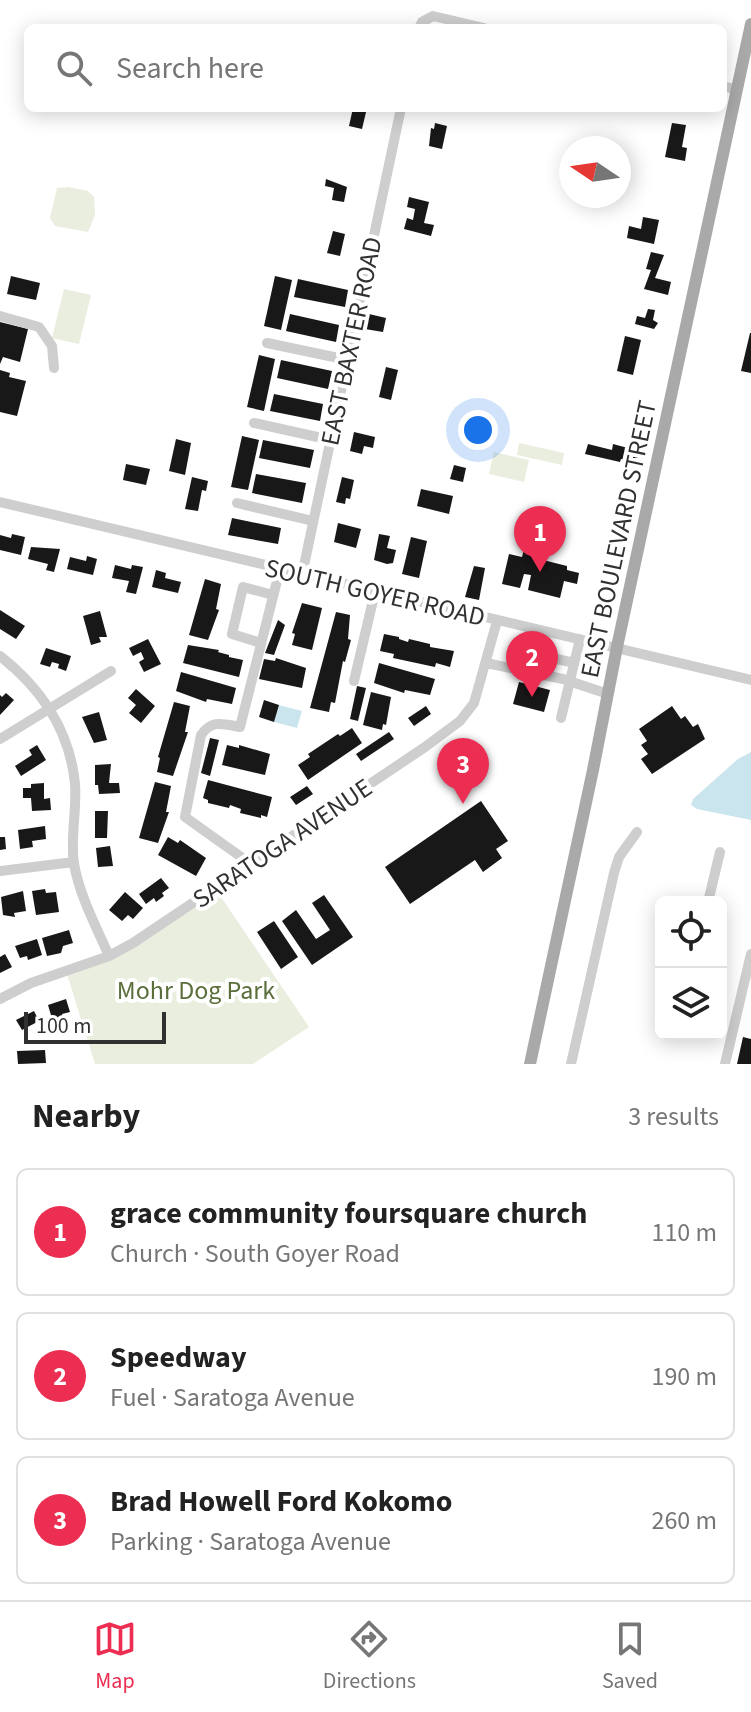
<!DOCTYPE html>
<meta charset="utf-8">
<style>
body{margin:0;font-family:"Source Sans 3",sans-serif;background:#f2f2f2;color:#222}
.controls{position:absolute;right:24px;bottom:24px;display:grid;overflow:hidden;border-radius:12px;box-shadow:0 4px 20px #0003}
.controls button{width:72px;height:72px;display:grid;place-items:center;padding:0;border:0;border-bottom:2px solid #e0e0e0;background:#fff;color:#222;font:40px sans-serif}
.compass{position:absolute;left:559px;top:136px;width:72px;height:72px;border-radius:50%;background:#fff;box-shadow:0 4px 20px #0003;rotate:283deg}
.scale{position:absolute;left:24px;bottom:20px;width:142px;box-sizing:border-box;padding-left:8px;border:4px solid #313131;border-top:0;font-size:22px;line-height:28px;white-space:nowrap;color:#313131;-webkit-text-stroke:6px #fff;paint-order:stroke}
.you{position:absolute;left:478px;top:430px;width:28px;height:28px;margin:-20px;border:6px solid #fff;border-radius:50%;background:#1a73e8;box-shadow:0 0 0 12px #1a73e833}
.badge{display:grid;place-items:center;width:52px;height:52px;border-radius:50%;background:#ec2e53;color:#fff;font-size:26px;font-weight:700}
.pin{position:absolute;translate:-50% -66px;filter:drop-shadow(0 2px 4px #0008)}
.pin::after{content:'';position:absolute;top:42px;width:28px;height:24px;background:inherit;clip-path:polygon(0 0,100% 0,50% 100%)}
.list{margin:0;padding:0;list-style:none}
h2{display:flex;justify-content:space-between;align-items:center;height:104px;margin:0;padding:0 32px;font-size:34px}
h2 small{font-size:26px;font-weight:400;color:#767676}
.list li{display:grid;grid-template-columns:52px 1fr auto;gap:24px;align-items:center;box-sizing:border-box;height:128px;margin:0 16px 16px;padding:0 16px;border:2px solid #e0e0e0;border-radius:12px}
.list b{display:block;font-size:30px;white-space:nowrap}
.list p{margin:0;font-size:26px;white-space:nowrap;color:#767676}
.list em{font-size:26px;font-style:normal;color:#767676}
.icon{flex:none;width:44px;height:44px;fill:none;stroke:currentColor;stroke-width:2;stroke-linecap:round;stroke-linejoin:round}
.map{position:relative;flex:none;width:751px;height:1064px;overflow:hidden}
.search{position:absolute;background:#fff;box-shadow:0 4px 20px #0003;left:24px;right:24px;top:24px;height:88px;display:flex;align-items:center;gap:20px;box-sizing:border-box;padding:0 28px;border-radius:12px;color:#767676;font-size:30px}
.sheet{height:536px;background:#fff}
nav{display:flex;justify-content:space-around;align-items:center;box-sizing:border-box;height:112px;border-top:2px solid #e0e0e0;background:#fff;font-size:22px;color:#767676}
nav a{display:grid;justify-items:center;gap:4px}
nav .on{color:#ec2e53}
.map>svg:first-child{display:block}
.green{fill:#e9eede}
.water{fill:#cae5ee}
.building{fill:#181818}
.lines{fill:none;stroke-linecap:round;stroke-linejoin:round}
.minor{stroke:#cecece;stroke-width:10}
.major{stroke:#a9a9a9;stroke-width:12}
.labels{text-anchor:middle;stroke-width:8;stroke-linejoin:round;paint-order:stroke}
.street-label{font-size:26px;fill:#313131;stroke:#fff}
.park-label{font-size:26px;fill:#5a6f3b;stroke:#fff}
</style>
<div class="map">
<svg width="751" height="1064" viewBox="0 0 751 1064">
<rect width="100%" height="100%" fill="#fff"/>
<path class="green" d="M68 187 88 191 94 197 95 215 88 232 55 226 50 218 57 188Z
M64 289 91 295 79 344 52 338Z
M519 443 564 453 562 465 517 455Z
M494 452 529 460 524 482 489 474Z
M215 888 309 1027 253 1064H95L66 971 109 956Z"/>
<path class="water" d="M279 705 302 711 297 728 274 722Z
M751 752V820L697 809 691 805 693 799 738 759Z"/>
<path class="building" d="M353 108H367L362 129 349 126Z
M435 123 447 126 442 149 429 146 431 128 434 129Z
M672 123 686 125 682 147 687 148 685 161 665 157Z
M326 179 347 187 344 202 332 200 334 188 325 186Z
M409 197 429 202 424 223 434 225 431 236 404 229 407 218 413 220 415 209 407 207Z
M643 217 659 220 654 244 627 238 629 226 641 229Z
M333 231 345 234 340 256 327 253Z
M651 252 664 255 655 278 671 282 668 295 644 289 651 270 646 269Z
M11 276 40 283 36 300 7 294Z
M275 276 292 280 281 330 264 326Z
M298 279 348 290 345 307 294 297Z
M648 309 655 310 653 320 658 323 654 329 635 324 637 316 645 318Z
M290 314 339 325 336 342 286 331Z
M369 314 386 318 383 332 365 329Z
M0 322 28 329 20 362 3 357 0 364Z
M750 333H751V373L741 371Z
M625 336 641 340 633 375 617 371Z
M259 355 275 359 264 411 247 407Z
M281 360 332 371 328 389 277 378Z
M386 367 398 370 391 400 379 397Z
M0 370 10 373 9 377 26 381 17 416 0 412Z
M274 394 323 404 320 421 270 411Z
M354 432 375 437 373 448 364 446 362 454 350 451Z
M242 436 259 440 248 490 231 487Z
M176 439 191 443 185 475 169 471Z
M263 440 314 450 310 468 259 458Z
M588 444 612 450 613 444 639 451 637 463 621 459 620 462 585 454Z
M126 464 150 469 146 485 123 480Z
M454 465 466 468 463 482 450 479Z
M256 474 306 483 302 503 252 493Z
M192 477 208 481 206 491 202 490 198 511 185 509Z
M342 477 354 480 350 499 346 498 345 504 336 502Z
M421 489 453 496 449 514 417 506Z
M232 518 281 528 278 544 228 535Z
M338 523 361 529 356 548 334 542Z
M12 534 25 537 21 555 0 550V535L11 538Z
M379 534 390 536 387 548 396 550 393 563 387 564 374 560Z
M411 537 427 541 419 578 402 574Z
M525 546 537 549 535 558 567 566V570L579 573 577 584 564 581 560 598 528 590 531 575 524 574 520 588 502 584 509 554 522 557Z
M31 547 60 549 54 572 46 570 48 564 28 559Z
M87 556 97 559 93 575 67 569 70 557 86 561Z
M115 565 131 569 132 565 143 567 136 594 126 592 129 581 112 578Z
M474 566 485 568 479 600 465 597Z
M156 570 166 573 165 578 181 582 178 593 152 587Z
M205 579 221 584 216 609 219 610 208 640 189 635Z
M302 603 322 608 312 650 292 645 295 634 292 633Z
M0 610 25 626 16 639 0 629Z
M100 611 107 637H99L101 642 91 645 83 616Z
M336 612 350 615 348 639 351 640 345 662 343 661 335 703 331 702 329 712 310 708Z
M278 620 285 625 274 655 265 653Z
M384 634 399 637V639L408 642 409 639 430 644V647L454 651 450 667 436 663 435 667 393 658 394 654 380 651Z
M148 639 161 664 144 672 139 662 144 659 141 652 133 656 129 648Z
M188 645 219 650 218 652 229 655V657L243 660 239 677 183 663Z
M46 648 71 656 66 671 58 668 59 664 52 662 50 667 40 664Z
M276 658 306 668 302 688 259 679 264 659 275 661Z
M379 663 435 679 430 695 405 690 404 693 374 683Z
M181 672 236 688 232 704 207 699 206 702 176 691Z
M519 682 550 690 544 712 513 704Z
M357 686 366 688 358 721 350 719Z
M136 689 155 706 141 723 129 713 136 705 128 698Z
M371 692 391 697 386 725 383 724 382 730 363 725Z
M6 693 14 700 0 715V695L2 697Z
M264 700 279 705 274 722 259 717Z
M174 702 190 706 185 732H188L173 776 157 772 160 758 158 757Z
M426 706 431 714 414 726 408 718Z
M672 706 681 719 685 716 693 727 698 724 705 739 652 774 641 759 648 754 641 745 647 741 639 729Z
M99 712 107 740 94 743 82 717Z
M352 728 362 743 308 780 298 765 310 757 308 754 338 734 340 736Z
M389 732 394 739 361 761 356 754Z
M210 738 219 740 210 776 201 773Z
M37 745 46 760 21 776 15 766 32 755 29 750Z
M227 745 239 748V745L270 754 265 775 222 765Z
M111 764 109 783H119L120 793 99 794 98 785H95V765Z
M208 780 272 797 267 817 261 815V818L240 813 241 809 230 805 229 808 208 803V800L203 798Z
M155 782 171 786 166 812H169L158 843 139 838Z
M44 783V799L50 798 51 810 32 811 31 798H23V788H31V784Z
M307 786 313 794 296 805 290 797Z
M481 801 508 841 496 849 502 858 483 872 475 860 410 904 385 867Z
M95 811H108L107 838H95Z
M45 826 46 839 32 841 33 847 20 849 18 830Z
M0 837H5L6 849 0 850Z
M168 837 178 843 180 840 206 858 196 876 158 855Z
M110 846 113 866 98 867 96 848Z
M161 878 169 888 162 893 164 896 156 902 154 898 146 904 139 894Z
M45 889 46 893 56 892 59 912 36 915 32 891Z
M23 891 26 911 14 913 15 917 3 915 1 897Z
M125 892 143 908 133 919 128 915 122 921 109 910Z
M324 895 353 937 312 965 282 921 296 910 316 939 330 930 312 903Z
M274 921 298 957 281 969 257 932Z
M69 930 73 943 63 946 61 953 47 956 42 938Z
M37 939 42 955 28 960 27 956 20 958 15 946Z
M5 954 12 967 0 973V957Z
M146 984 151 993 137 1000 132 991Z
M66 999 70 1012 62 1014 63 1019 53 1022 48 1005Z
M34 1011 39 1021 22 1030 16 1020Z
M743 1037 751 1039V1064H737Z
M45 1050 46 1063 18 1064 17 1051Z"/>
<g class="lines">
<path class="minor" d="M419 28 422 22 433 16 484 28
M723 86 737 90
M0 316 39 327 52 346 54 368
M267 343 348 360
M254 423 331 440
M0 502 751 680
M237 503 313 521
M302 575 401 108
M261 643 232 634 243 587 273 595
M524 652 575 663
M0 656C41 688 70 731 75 784 77 811 70 838 74 864 80 897 96 926 109 956
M486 663 563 679 608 694
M520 670 530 628
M354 681 375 592
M561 718 580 639
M0 739 111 671
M251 864 185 817 201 735C212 719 223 724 240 727L280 569
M0 871 74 862
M708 902 720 852
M0 999 31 983 109 956 133 943 425 747 460 721 474 703 497 621
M571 1064 614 873 619 857 637 832
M725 1064 751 954"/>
<path class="major" d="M530 1064 593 770 617 647 751 24"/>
</g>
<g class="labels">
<g class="street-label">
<text transform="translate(351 341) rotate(-78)" y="9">EAST BAXTER ROAD</text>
<text transform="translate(618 539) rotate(-78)" y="9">EAST BOULEVARD STREET</text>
<text transform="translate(375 592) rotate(13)" y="9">SOUTH GOYER ROAD</text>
<text transform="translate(282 843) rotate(-34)" y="9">SARATOGA AVENUE</text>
</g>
<g class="park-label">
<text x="196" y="999">Mohr Dog Park</text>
</g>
</g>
</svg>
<div class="controls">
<button><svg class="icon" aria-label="locate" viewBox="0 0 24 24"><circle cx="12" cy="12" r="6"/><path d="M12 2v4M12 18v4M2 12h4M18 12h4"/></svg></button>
<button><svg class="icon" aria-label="layers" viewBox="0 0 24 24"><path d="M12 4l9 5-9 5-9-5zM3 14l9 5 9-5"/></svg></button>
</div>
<svg class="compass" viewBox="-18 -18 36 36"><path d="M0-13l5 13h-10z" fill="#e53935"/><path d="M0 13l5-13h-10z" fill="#767676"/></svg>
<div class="scale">100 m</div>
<div class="you"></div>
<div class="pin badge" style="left:540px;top:572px">1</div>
<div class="pin badge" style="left:532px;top:697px">2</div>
<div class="pin badge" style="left:463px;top:804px">3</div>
<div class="search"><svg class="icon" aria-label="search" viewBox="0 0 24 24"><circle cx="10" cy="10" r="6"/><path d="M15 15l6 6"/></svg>Search here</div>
</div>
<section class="sheet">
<h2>Nearby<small>3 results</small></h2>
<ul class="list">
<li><span class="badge">1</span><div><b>grace community foursquare church</b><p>Church · South Goyer Road</p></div><em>110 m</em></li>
<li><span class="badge">2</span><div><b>Speedway</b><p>Fuel · Saratoga Avenue</p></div><em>190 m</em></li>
<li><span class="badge">3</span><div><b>Brad Howell Ford Kokomo</b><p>Parking · Saratoga Avenue</p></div><em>260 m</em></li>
</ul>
</section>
<nav>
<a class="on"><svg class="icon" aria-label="map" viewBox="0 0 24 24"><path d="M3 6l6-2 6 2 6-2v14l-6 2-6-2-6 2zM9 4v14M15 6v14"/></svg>Map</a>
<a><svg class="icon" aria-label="directions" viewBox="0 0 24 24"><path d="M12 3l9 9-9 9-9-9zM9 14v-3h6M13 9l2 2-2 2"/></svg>Directions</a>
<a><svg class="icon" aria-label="saved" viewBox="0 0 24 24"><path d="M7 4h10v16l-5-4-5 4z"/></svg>Saved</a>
</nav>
